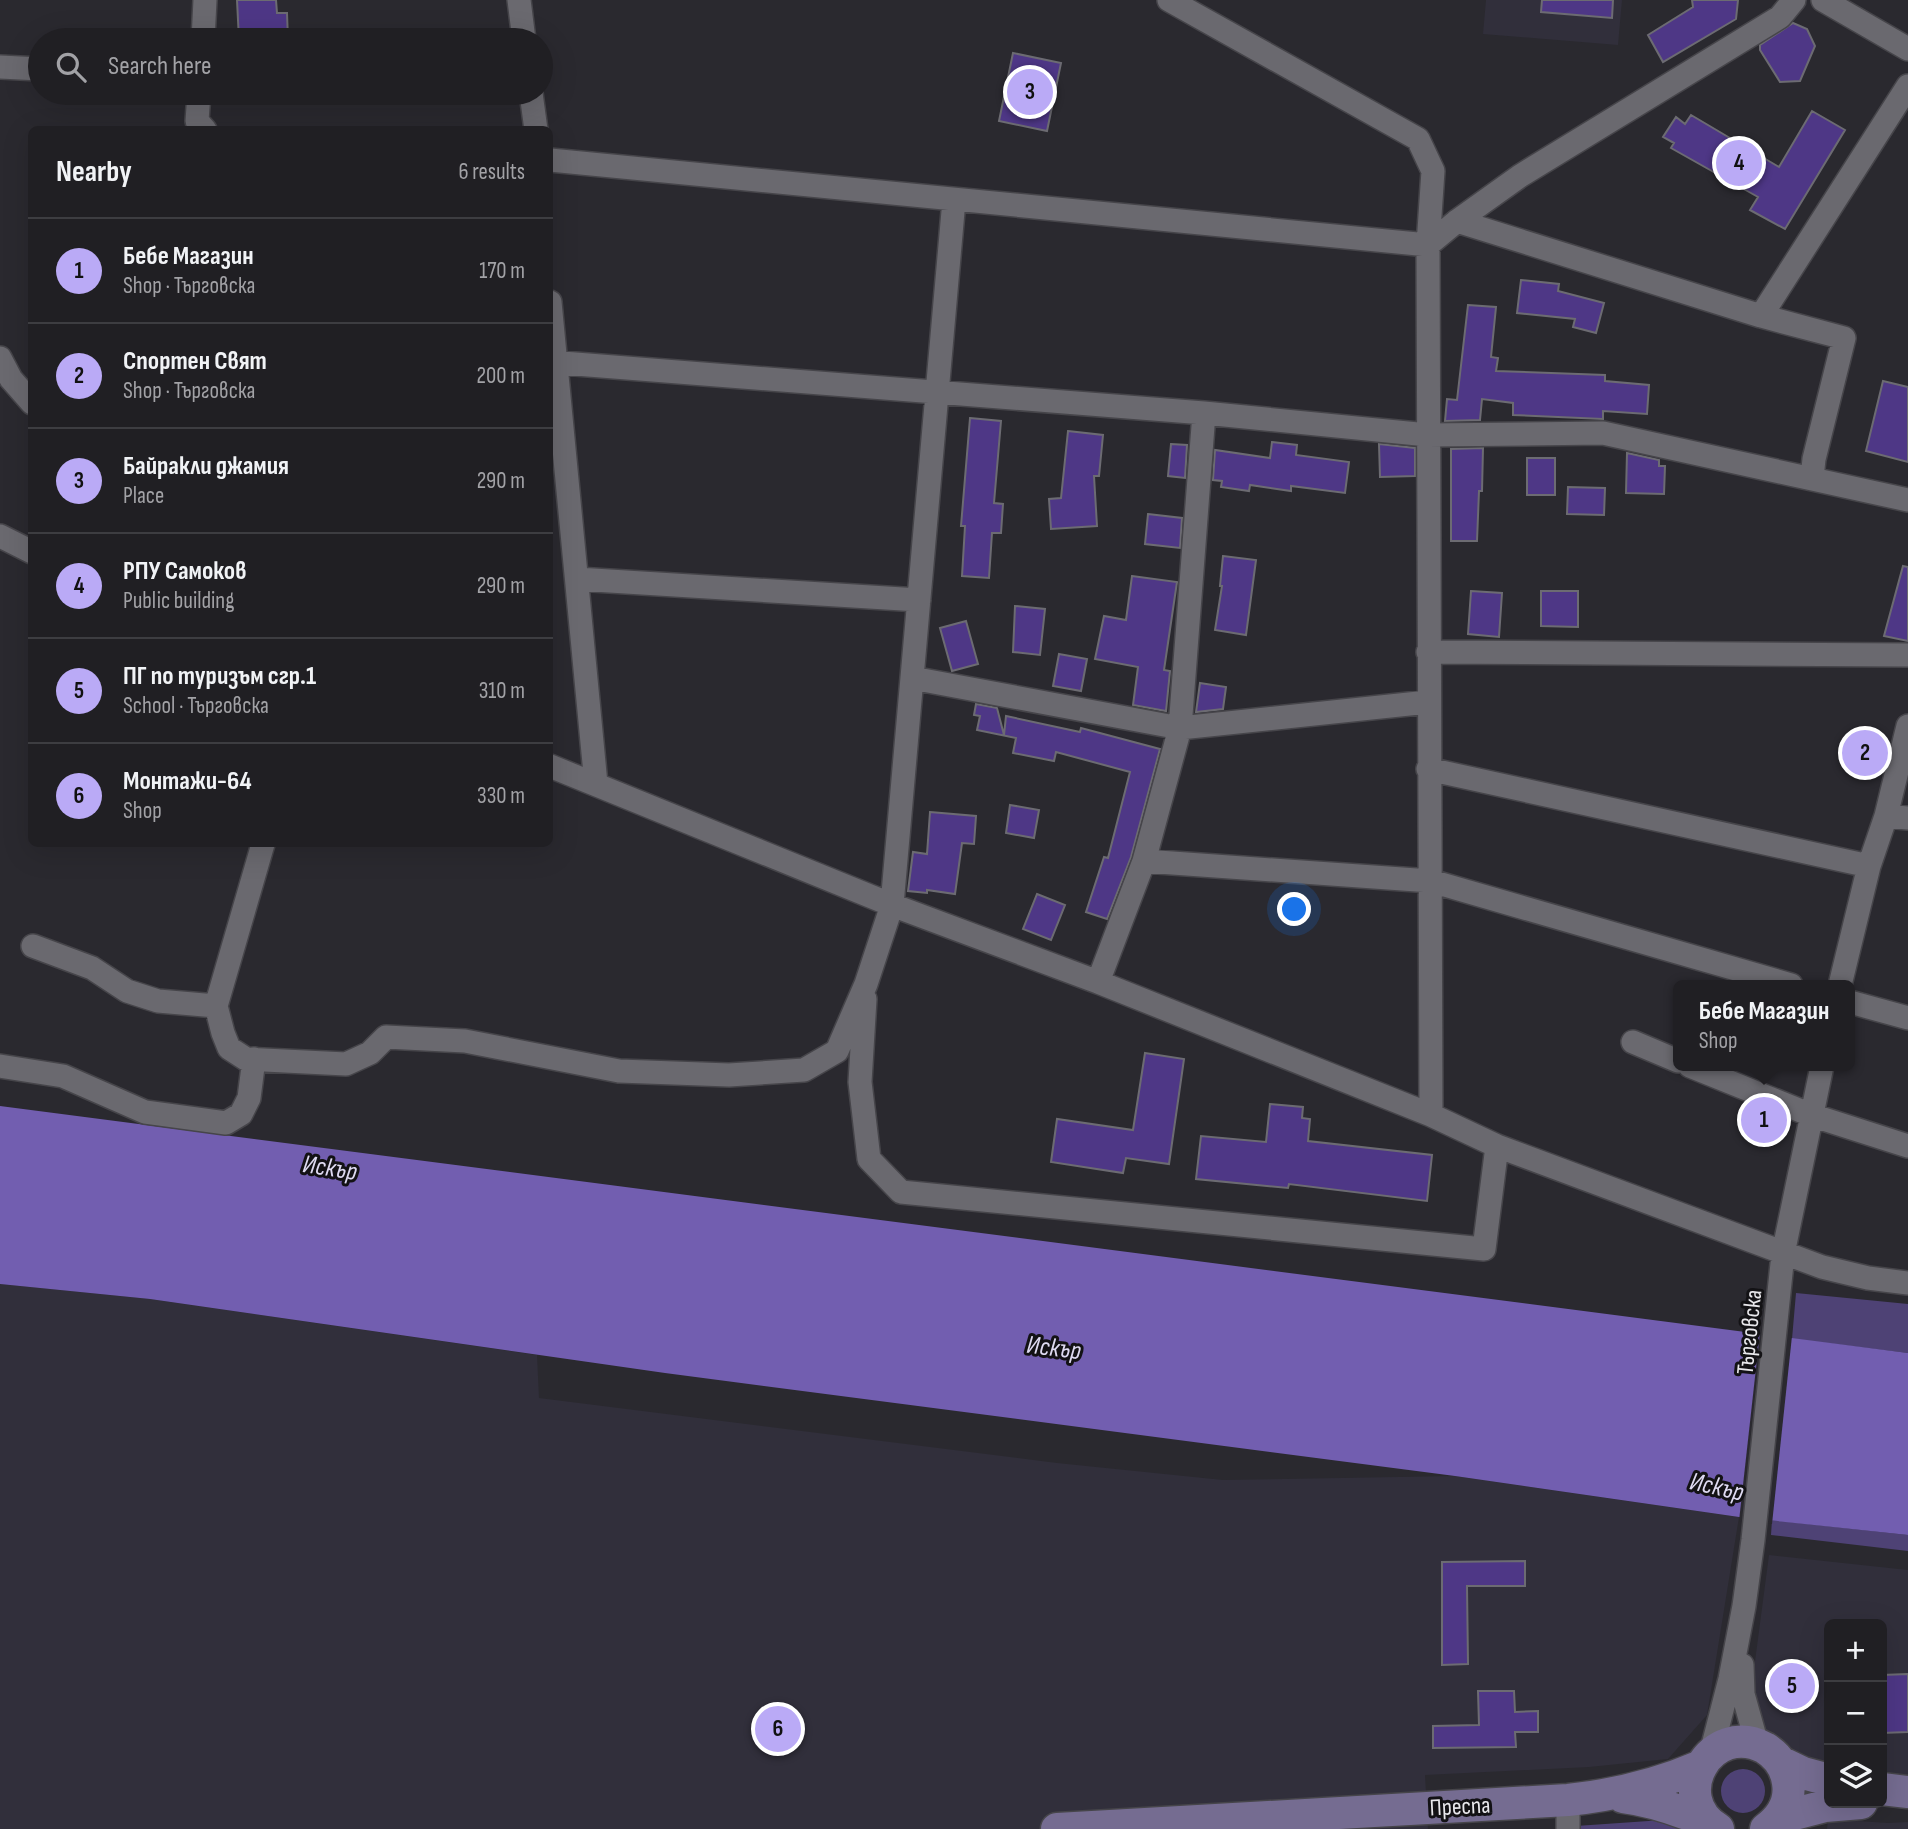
<!DOCTYPE html>
<meta charset="utf-8">
<style>
body{margin:0;font-family:"Sofia Sans Condensed",sans-serif;background:#28272b;color:#f1f3f6}
.controls{position:absolute;right:21px;bottom:21px;display:grid;overflow:hidden;border-radius:10px;box-shadow:0 7px 28px #0002}
.controls button{width:63px;height:63px;display:grid;place-items:center;padding:0;border:0;border-bottom:2px solid #3d3d41;background:#201f23;color:#f1f3f6;font:35px sans-serif}
.you{position:absolute;left:1295px;top:910px;width:24px;height:24px;margin:-18px;border:5px solid #fff;border-radius:50%;background:#1a73e8;box-shadow:0 0 0 10px #1a73e833}
.badge{display:grid;place-items:center;width:46px;height:46px;border-radius:50%;background:#baaaf6;color:#111;font-size:23px;font-weight:700}
.pin{position:absolute;translate:-50% -50%;border:4px solid #fff;box-shadow:0 2px 7px #0006}
.popup{position:absolute;left:1673px;top:980px;width:182px;height:91px;box-sizing:border-box;display:grid;place-content:center;border-radius:10px;background:#201f23;filter:drop-shadow(0 2px 5px #0005);font-size:23px;white-space:nowrap;color:#a2a2a6}
.popup b{font-size:26px;color:#f1f3f6}
.popup::after{content:'';position:absolute;left:50%;top:100%;margin-left:-14px;border:14px solid transparent;border-top-color:#201f23}
.list{margin:0;padding:0;list-style:none}
h2{display:flex;justify-content:space-between;align-items:center;height:91px;margin:0;padding:0 28px;font-size:30px}
h2 small{font-size:23px;font-weight:400;color:#a2a2a6}
.list li{display:grid;grid-template-columns:46px 1fr auto;gap:21px;align-items:center;box-sizing:border-box;height:105px;padding:0 28px;border-top:2px solid #3d3d41}
.list b{display:block;font-size:26px;white-space:nowrap}
.list p{margin:0;font-size:23px;white-space:nowrap;color:#a2a2a6}
.list em{font-size:23px;font-style:normal;color:#a2a2a6}
.icon{flex:none;width:38px;height:38px;fill:none;stroke:currentColor;stroke-width:2;stroke-linecap:round;stroke-linejoin:round}
.map{position:relative;flex:none;width:1908px;height:1829px;overflow:hidden}
.search{position:absolute;background:#201f23;box-shadow:0 7px 28px #0002;left:28px;top:28px;width:525px;height:77px;display:flex;align-items:center;gap:18px;box-sizing:border-box;padding:0 24px;border-radius:38px;color:#a2a2a6;font-size:26px}
.panel{position:absolute;background:#201f23;box-shadow:0 7px 28px #0002;left:28px;top:126px;width:525px;height:721px;border-radius:10px}
.map>svg:first-child{display:block}
.built{fill:#312f3b}
.green{fill:#4e4275}
.water{fill:#725eb0}
.pier{fill:#2a292f}
.building{fill:#4e3786;stroke:#6c6b72;stroke-width:2}
.lines{fill:none;stroke-linecap:round;stroke-linejoin:round}
.minor-casing{stroke:#46454a;stroke-width:26}
.secondary-casing{stroke:#46454a;stroke-width:35}
.minor{stroke:#6a696f;stroke-width:23}
.secondary{stroke:#756c91;stroke-width:32}
.labels{text-anchor:middle;stroke-width:6;stroke-linejoin:round;paint-order:stroke}
.street-label{font-size:24px;fill:#e9e8ec;stroke:#131215}
.water-label{font-size:26px;font-style:italic;fill:#dfdbf2;stroke:#131215}
</style>
<div class="map">
<svg width="1908" height="1829" viewBox="0 0 1908 1829">
<rect width="100%" height="100%" fill="#2a292f"/>
<path class="built" d="M1486 0H1622L1618 45 1483 34Z
M0 1284 150 1299 537 1355 539 1398 1057 1463 1223 1480 1455 1476 1739 1517 1707 1715 1668 1759 1589 1767 1425 1775 1428 1829H0Z
M1769 1555 1908 1570V1787L1882 1776V1624H1829V1774L1784 1753 1765 1731 1754 1702V1669Z
M1828 1819 1888 1823 1908 1822V1829H1827Z"/>
<path class="green" d="M1796 1293 1908 1304V1353L1792 1339Z
M1772 1520 1908 1535V1551L1771 1535Z
M1721 1791a22 22 0 1 1 44 0a22 22 0 1 1-44 0Z
M1663 1820 1702 1829H1575L1576 1826Z"/>
<path class="water" d="M0 1106 1908 1353V1535L1739 1517 1455 1476 665 1373 150 1299 0 1284Z"/>
<path class="pier" d="M1760 1332 1792 1336 1772 1524 1739 1521Z"/>
<path class="building" d="M237 0H276L277 13H287L288 40H239Z
M1542 0H1613L1612 18 1541 12Z
M1692 0H1738L1736 19 1663 62 1648 35 1693 7Z
M1793 23 1807 29 1815 46 1800 81 1780 82 1760 50V45Z
M1013 53 1061 63 1047 131 999 121Z
M1812 111 1845 130 1785 229 1750 210 1758 197 1671 148 1674 143 1663 137 1676 117 1685 124 1691 115 1779 167Z
M1521 280 1559 284 1558 291 1604 303 1596 333 1573 327 1575 319 1517 313Z
M1468 305 1496 307 1491 357 1498 358 1496 371 1605 375V381L1649 385 1647 414 1603 411V419L1513 415V403L1482 399 1480 420 1445 421 1447 399 1457 400Z
M1883 381 1908 387V462L1866 451Z
M970 418 1001 421 994 503 1003 504 1001 533H992L989 578 962 576 965 526H961Z
M1068 431 1103 435 1099 476H1094L1097 526 1051 529 1049 499 1061 498Z
M1272 442 1297 445 1296 455 1349 462 1345 493 1291 486V491L1250 485 1249 491 1221 487 1222 481 1213 480 1215 450 1270 458Z
M1171 444 1187 445 1185 478 1168 476Z
M1379 444 1415 448V476L1380 477Z
M1483 448 1482 491H1479L1477 541H1451V449Z
M1627 453 1659 460V466H1665L1664 494 1626 493Z
M1527 458H1555V495H1527Z
M1568 487 1605 488 1604 515 1567 514Z
M1148 514 1182 518 1180 548 1145 544Z
M1223 556 1256 560 1246 635 1215 630 1222 586H1220Z
M1903 566 1908 567V641L1884 636Z
M1132 576 1177 582 1164 670 1170 671 1166 711 1133 705 1138 667 1095 659 1104 616 1126 620Z
M1471 591 1502 593 1499 637 1468 634Z
M1541 591H1578V627L1541 626Z
M1015 606 1045 609 1040 655 1013 652Z
M966 621 978 664 952 671 940 628Z
M1059 654 1087 659 1081 691 1053 686Z
M1200 683 1226 687 1223 709 1196 712Z
M976 704 997 708 1004 735 1006 716 1080 732 1081 728 1160 749 1131 857 1107 919 1086 912 1104 857 1108 858 1130 772 1056 752 1054 761 1013 753 1016 738 977 730 980 716 974 715Z
M1010 805 1039 810 1034 838 1006 833Z
M930 812 976 816 974 844 962 843 955 894 927 890V893L908 891 913 852 927 854Z
M1037 894 1065 905 1051 940 1023 929Z
M1145 1053 1184 1059 1169 1164 1126 1158 1123 1173 1051 1162 1057 1119 1133 1130Z
M1270 1104 1303 1107 1302 1118 1310 1119 1308 1141 1432 1155 1427 1201 1289 1184 1288 1188 1196 1179 1201 1136 1266 1142Z
M1525 1561V1586H1467L1468 1664 1442 1665V1562Z
M1908 1674V1732L1882 1733V1675Z
M1478 1691H1514L1515 1712 1538 1711V1732H1515L1516 1747 1433 1748V1726L1479 1725Z"/>
<g class="lines">
<g class="minor-casing">
<path id="minor" d="M519 0 524 40
M1169 0 1418 139 1433 171 1428 245 1431 1115
M1823 0 1908 49
M203 40 205 0
M0 67 40 69
M199 93 197 121 205 130
M531 93 536 130
M550 160 1428 245 1457 221 1520 176 1780 17 1794 0
M1457 221 1761 316 1844 338 1814 459 1812 478
M550 302 596 784
M1761 316 1908 86
M0 358 11 379 32 403
M550 362 1204 413 1428 435 1603 433 1908 500
M0 536 32 552
M577 579 919 600
M1428 652 1908 655
M912 678 1180 728 1428 702
M550 766 892 905 1098 982 1431 1115 1497 1146 1822 1267 1868 1278 1908 1283
M1428 769 1869 866
M1886 816 1908 818
M263 844 216 1006 223 1033 229 1048 246 1059 346 1064 370 1053 386 1037 465 1041 619 1071 729 1075 804 1070 837 1051 866 984 892 905 954 200
M1144 861 1431 881 1791 985
M33 946 92 968 127 991 158 1001 216 1006
M1098 982 1144 861 1180 728 1204 413
M1840 985 1869 866 1886 816 1908 726
M865 999 860 1082 869 1159 901 1192 1484 1249 1497 1146
M1850 1002 1908 1018
M1633 1042 1678 1061
M0 1066 63 1076 145 1112 226 1123 241 1114 249 1098 254 1059
M1690 1066 1811 1115 1908 1146
M1742 1665 1743 1694 1757 1744
M1711 1753 1730 1679 1744 1606 1753 1540 1783 1254 1822 1066
M1568 1829V1800"/>
</g>
<g class="secondary-casing">
<path id="secondary" d="M1780 1762 1803 1773 1829 1780
M1882 1789 1908 1792
M1623 1797C1655 1801 1682 1811 1711 1824
M1779 1818 1825 1806 1861 1803
M1057 1829 1568 1800C1616 1795 1657 1785 1701 1766
M1718 1829C1666 1797 1711 1719 1765 1748 1778 1756 1786 1768 1788 1783 1791 1802 1781 1818 1766 1829"/>
</g>
<use href="#minor" class="minor"/>
<use href="#secondary" class="secondary"/>
</g>
<g class="labels">
<g class="street-label">
<text transform="translate(1749 1332) rotate(-84)" y="8">Търговска</text>
<text transform="translate(1460 1806) rotate(-3)" y="8">Преспа</text>
</g>
<g class="water-label">
<text transform="translate(330 1167) rotate(9)" y="9">Искър</text>
<text transform="translate(1054 1347) rotate(7)" y="9">Искър</text>
<text transform="translate(1717 1486) rotate(13)" y="9">Искър</text>
</g>
</g>
</svg>
<div class="controls">
<button>+</button>
<button>−</button>
<button><svg class="icon" aria-label="layers" viewBox="0 0 24 24"><path d="M12 4l9 5-9 5-9-5zM3 14l9 5 9-5"/></svg></button>
</div>
<div class="you"></div>
<div class="pin badge" style="left:1764px;top:1120px">1</div>
<div class="popup"><b>Бебе Магазин</b>Shop</div>
<div class="pin badge" style="left:1865px;top:753px">2</div>
<div class="pin badge" style="left:1030px;top:92px">3</div>
<div class="pin badge" style="left:1739px;top:163px">4</div>
<div class="pin badge" style="left:1792px;top:1686px">5</div>
<div class="pin badge" style="left:778px;top:1729px">6</div>
<div class="search"><svg class="icon" aria-label="search" viewBox="0 0 24 24"><circle cx="10" cy="10" r="6"/><path d="M15 15l6 6"/></svg>Search here</div>
<section class="panel">
<h2>Nearby<small>6 results</small></h2>
<ul class="list">
<li><span class="badge">1</span><div><b>Бебе Магазин</b><p>Shop · Търговска</p></div><em>170 m</em></li>
<li><span class="badge">2</span><div><b>Спортен Свят</b><p>Shop · Търговска</p></div><em>200 m</em></li>
<li><span class="badge">3</span><div><b>Байракли джамия</b><p>Place</p></div><em>290 m</em></li>
<li><span class="badge">4</span><div><b>РПУ Самоков</b><p>Public building</p></div><em>290 m</em></li>
<li><span class="badge">5</span><div><b>ПГ по туризъм сгр.1</b><p>School · Търговска</p></div><em>310 m</em></li>
<li><span class="badge">6</span><div><b>Монтажи-64</b><p>Shop</p></div><em>330 m</em></li>
</ul>
</section>
</div>
